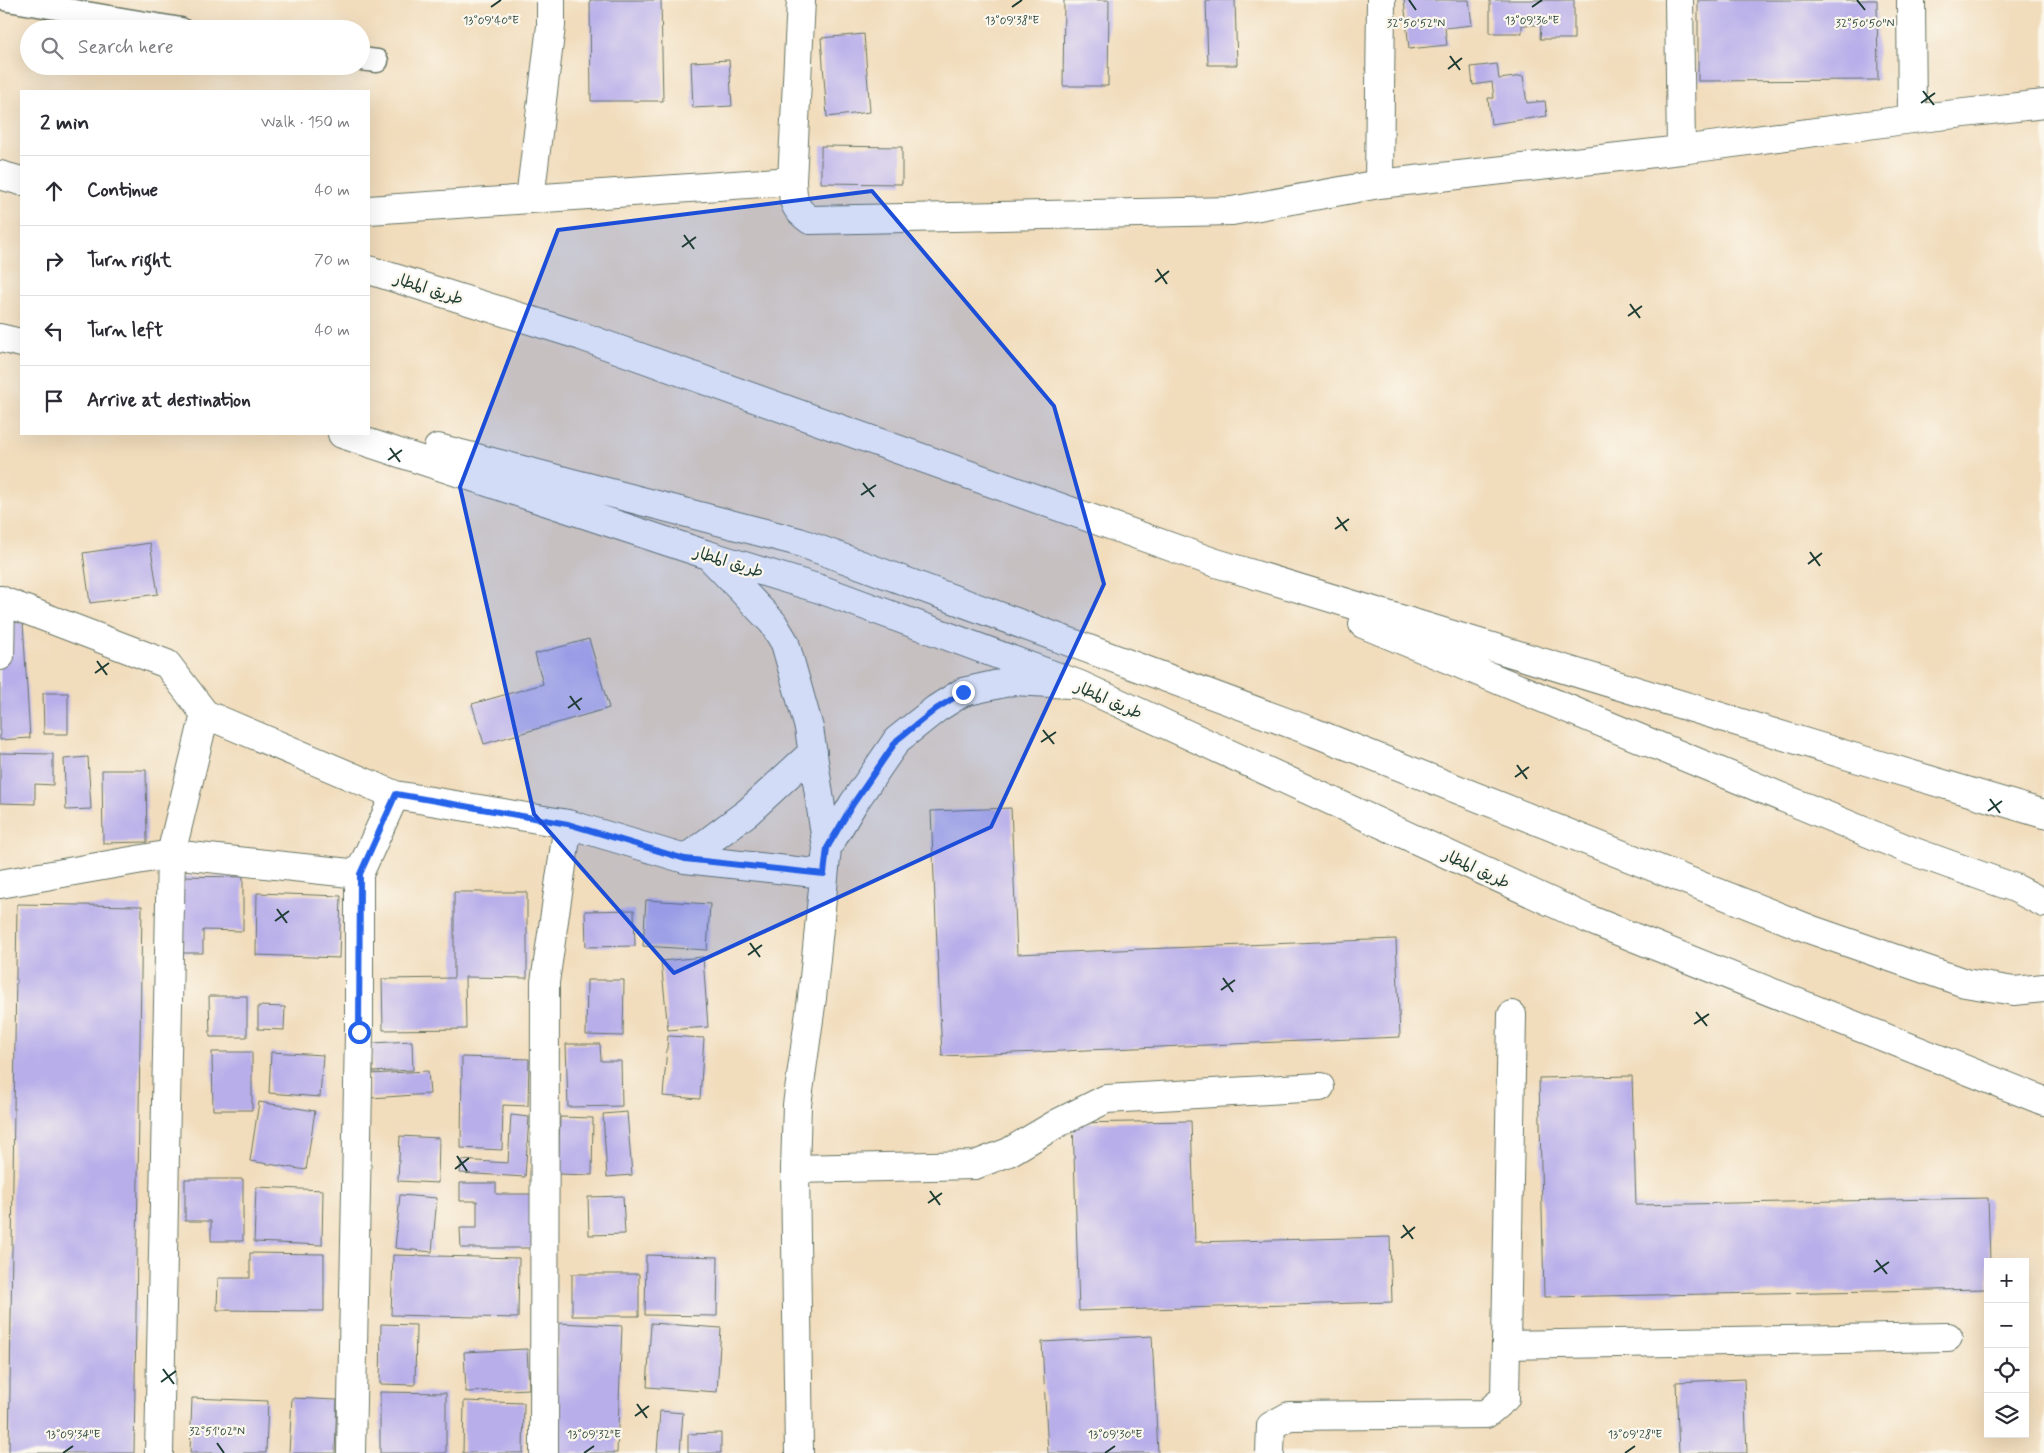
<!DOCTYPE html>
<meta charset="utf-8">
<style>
body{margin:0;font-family:Mynerve,"Playpen Sans Arabic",sans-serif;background:#f2f2f3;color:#2b2b33}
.controls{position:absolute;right:15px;bottom:15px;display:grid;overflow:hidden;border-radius:0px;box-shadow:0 5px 20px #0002}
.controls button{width:45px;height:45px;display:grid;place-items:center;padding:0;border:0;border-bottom:1px solid #e1e1e2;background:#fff;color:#2b2b33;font:25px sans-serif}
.stop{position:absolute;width:15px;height:15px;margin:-11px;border:4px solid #2563eb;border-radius:50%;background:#fff}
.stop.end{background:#2563eb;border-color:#fff;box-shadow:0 1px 5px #0008}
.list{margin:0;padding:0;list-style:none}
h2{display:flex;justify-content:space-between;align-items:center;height:65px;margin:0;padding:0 20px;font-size:21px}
h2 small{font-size:16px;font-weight:400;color:#7c7c81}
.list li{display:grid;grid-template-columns:32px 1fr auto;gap:15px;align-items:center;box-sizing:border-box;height:70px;padding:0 20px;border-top:1px solid #e1e1e2}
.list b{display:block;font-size:19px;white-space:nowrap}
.list em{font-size:16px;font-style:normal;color:#7c7c81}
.icon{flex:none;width:28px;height:28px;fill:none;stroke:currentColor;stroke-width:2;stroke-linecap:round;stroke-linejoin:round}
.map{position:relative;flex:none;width:2044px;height:1453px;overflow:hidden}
.search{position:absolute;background:#fff;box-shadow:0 5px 20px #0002;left:20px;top:20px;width:350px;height:55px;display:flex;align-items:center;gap:12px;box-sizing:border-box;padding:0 18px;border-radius:28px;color:#7c7c81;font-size:19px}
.panel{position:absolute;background:#fff;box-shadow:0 5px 20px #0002;left:20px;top:90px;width:350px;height:345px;border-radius:0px}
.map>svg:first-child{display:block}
.building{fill:#b8aeea}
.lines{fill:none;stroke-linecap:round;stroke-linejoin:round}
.service-casing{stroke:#687563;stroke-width:25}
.minor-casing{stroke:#687563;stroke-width:30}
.trunk-casing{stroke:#687563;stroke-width:30}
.service{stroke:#fff;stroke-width:22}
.minor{stroke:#fff;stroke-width:28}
.trunk{stroke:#fff;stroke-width:28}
.route{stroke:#2563eb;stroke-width:6}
.marked{fill:#1d4ed8;fill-opacity:0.2;stroke:#1d4ed8;stroke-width:4;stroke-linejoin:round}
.ticks{fill:none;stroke:#1f3d34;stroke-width:2}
.labels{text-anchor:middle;stroke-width:4.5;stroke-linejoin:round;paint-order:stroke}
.street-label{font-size:16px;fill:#1f3d34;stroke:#fbf7ec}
.ticks-label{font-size:12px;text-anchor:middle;fill:#1f3d34;stroke:#fbf7ec;stroke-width:4.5;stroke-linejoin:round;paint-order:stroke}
</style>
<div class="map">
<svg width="2044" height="1453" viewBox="0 0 2044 1453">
<rect width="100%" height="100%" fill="#fbf7ec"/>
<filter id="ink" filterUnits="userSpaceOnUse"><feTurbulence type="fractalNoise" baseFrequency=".02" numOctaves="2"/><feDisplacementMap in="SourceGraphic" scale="10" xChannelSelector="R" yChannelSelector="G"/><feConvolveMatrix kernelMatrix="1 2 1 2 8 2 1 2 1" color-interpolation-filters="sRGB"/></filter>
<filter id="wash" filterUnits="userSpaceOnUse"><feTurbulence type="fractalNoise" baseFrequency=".0096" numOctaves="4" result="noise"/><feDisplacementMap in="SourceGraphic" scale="20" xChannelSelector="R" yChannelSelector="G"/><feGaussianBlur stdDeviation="1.12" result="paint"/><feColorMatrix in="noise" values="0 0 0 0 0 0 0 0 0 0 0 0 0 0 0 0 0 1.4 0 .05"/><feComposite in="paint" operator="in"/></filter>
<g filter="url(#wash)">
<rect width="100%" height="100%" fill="#f1dcbb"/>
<g id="blocks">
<path class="building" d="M590 0H661L663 101H591Z
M1064 0H1109L1108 86H1063Z
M1206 0H1235L1237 65H1208Z
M1404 0H1469L1472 25 1445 28 1447 45 1409 49Z
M1490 0H1574V39H1540L1541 25H1522V33H1490Z
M1698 0H1877L1878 80 1698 81Z
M864 34 870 112 827 117 821 38Z
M729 60 732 106 693 108 691 62Z
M1497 64 1499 79 1523 76 1527 103 1545 101 1547 116 1491 124 1488 98H1494L1492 82 1473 85 1471 67Z
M821 146 902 147V184L821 183Z
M150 543 158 594 90 603 83 553Z
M23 622 30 738 0 740V623Z
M589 639 609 708 484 744 472 704 543 684 535 654Z
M43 693H68V734H44Z
M0 753 53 754V785L35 784V804L0 803Z
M88 757 91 809 66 810 64 759Z
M102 770H146L147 842 103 843Z
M1011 808 1017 954 1396 939 1400 1037 942 1056 931 811Z
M178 876 243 877V931L203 930V953H177Z
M454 892H527V978L465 977 466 1029 383 1030 382 979 454 978Z
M257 893 341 896 339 958 256 955Z
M646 900 710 904 707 950 643 946Z
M17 904 142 906 134 1453H9Z
M634 910 635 946 586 947 585 911Z
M703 957 708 1027 668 1030 661 961Z
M587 980H624L623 1036 586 1035Z
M209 996H247V1037H210Z
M258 1006 285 1007 284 1030 258 1029Z
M668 1036 704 1038 700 1099 663 1096Z
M412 1041 413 1070 373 1072 372 1043Z
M566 1044H600L601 1061H621L622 1106 568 1107Z
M212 1052H252V1110H213Z
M271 1052 323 1055 320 1097 269 1093Z
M462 1057 529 1059 528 1106 503 1105 502 1150 461 1148Z
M428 1071 430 1094 371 1098 370 1074Z
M1632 1076 1636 1205 1988 1198 1990 1262H1988V1289L1544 1297 1539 1078Z
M259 1102 315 1111 306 1170 250 1161Z
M627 1112 632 1175 607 1177 603 1114Z
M511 1115 529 1117 525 1177 460 1173 461 1160 508 1163Z
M560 1117 593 1118 592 1175 558 1174Z
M1191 1121 1195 1242 1390 1237 1392 1302 1079 1311 1073 1123Z
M400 1136 439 1138 438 1183 398 1181Z
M185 1179H243V1241H211V1221H185Z
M460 1183H496V1194H532L533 1248H461L460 1228H477V1201H460Z
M256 1187 323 1190 322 1245 254 1242Z
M400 1195 437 1198 432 1252 395 1248Z
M623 1196 625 1234 589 1235 588 1197Z
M250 1253 324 1254V1311L217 1310 218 1278H250Z
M393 1255 519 1258 518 1318 391 1315Z
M646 1255 718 1257 717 1316 645 1315Z
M572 1274H639V1316H572Z
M558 1323 622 1326 617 1453H554Z
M651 1323 721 1328 717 1392 647 1387Z
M381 1324 416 1325 415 1385 380 1384Z
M1152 1336 1158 1453H1048L1042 1342Z
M527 1349 529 1389 466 1392 464 1352Z
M1744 1379 1747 1453H1679L1676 1382Z
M380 1392 446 1393V1453H380Z
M192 1398 268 1401 266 1453H190Z
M292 1398 337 1400 335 1453H289Z
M464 1401 524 1403 523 1453H463Z
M660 1411 683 1413 680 1453H657Z
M721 1433V1453H688V1434Z"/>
</g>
</g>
<g filter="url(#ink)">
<use href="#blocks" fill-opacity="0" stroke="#687563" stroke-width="1"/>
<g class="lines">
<g class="service-casing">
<path id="service" d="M8 0 181 29
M361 59 377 61"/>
</g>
<g class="minor-casing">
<path id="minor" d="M801 0 792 181C793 201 793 208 810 220L1232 211 1379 184 1681 150 1679 0
M1911 0 1912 119
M1681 150 1912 119 2044 104
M1379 184 1381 0
M530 199 551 26V0
M369 210 792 181
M708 555 773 623 785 643 809 728 827 848 812 998 797 1105 795 1169 799 1453
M0 600 167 664 205 714 395 795 568 824 685 859 824 874
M0 656 1 600
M827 848 853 804 897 740 936 709 963 692 1013 681 1070 684
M685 859 748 812 813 752
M0 884 171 854 359 874
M795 1169 975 1165 1009 1152 1058 1123 1106 1099 1320 1087
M1506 1345 1948 1337
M159 1453 171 854 205 714
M351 1453 359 1032V874L395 795
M544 1453 545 982 568 824
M1270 1453 1271 1426 1289 1416 1486 1414 1505 1398 1512 1015"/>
</g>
<g class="trunk-casing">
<path id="trunk" d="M0 175 21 181
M369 270 581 336 1213 562 1856 758 2044 814
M0 338 21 343
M342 434 708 555 820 589 1080 685 1588 919 2044 1101
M438 448 799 542 1313 732 1812 930 1965 983 2014 991 2044 988
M1363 624 1912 851 2015 888 2044 903"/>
</g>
<use href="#service" class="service"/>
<use href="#minor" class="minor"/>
<use href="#trunk" class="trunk"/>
</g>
</g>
<g class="lines" filter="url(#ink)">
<path class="route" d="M359 1032 360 874 396 794 568 824 685 859 824 874 827 848 853 804 897 740 936 709 963 692"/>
</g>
<path class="marked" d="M872 191 1054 406 1104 584 991 827 674 973 534 814 460 487 558 230Z"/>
<path class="ticks" d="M1409 0 1416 10M1857 0 1865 10M491 7 501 0M1012 7 1022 0M1532 7 1542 0M1450 56 1460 70M1448 69 1462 58M1923 91 1934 105M1921 103 1935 93M684 235 694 249M682 247 696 237M1157 269 1167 284M1155 282 1169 271M1630 304 1640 318M1628 316 1642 306M390 448 400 462M388 460 402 450M863 483 874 497M861 495 876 485M1337 517 1347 531M1335 529 1349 519M1810 552 1820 566M1808 564 1822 553M97 661 107 675M95 673 109 663M570 696 580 710M568 708 582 698M1043 730 1054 744M1041 742 1056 732M1517 765 1527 779M1515 777 1529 767M1990 799 2000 813M1988 811 2002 801M277 909 287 923M275 921 289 911M750 943 760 957M748 955 762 945M1223 978 1233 992M1221 990 1235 980M1696 1012 1707 1026M1694 1024 1709 1014M457 1156 467 1171M455 1169 469 1158M930 1191 940 1205M928 1203 942 1193M1403 1225 1413 1239M1401 1238 1415 1227M1876 1260 1887 1274M1874 1272 1889 1262M163 1369 174 1384M161 1382 176 1371M637 1404 647 1418M635 1416 649 1406M217 1443 224 1453M63 1453 73 1446M584 1453 594 1446M1105 1453 1115 1446M1625 1453 1635 1446"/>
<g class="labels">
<g class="street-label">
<text transform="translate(429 288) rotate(18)" y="6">طريق المطار</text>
<text transform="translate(729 561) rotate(17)" y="6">طريق المطار</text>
<text transform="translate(1109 699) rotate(24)" y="6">طريق المطار</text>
<text transform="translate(1477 868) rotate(25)" y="6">طريق المطار</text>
</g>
</g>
<g class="ticks-label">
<text x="1532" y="24">13°09'36"E</text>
<text x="491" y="24">13°09'40"E</text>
<text x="1012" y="24">13°09'38"E</text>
<text x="1416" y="27">32°50'52"N</text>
<text x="1865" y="27">32°50'50"N</text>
<text x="217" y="1435">32°51'02"N</text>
<text x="73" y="1438">13°09'34"E</text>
<text x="594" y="1438">13°09'32"E</text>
<text x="1115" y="1438">13°09'30"E</text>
<text x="1635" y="1438">13°09'28"E</text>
</g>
</svg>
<div class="controls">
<button>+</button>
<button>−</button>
<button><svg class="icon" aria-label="locate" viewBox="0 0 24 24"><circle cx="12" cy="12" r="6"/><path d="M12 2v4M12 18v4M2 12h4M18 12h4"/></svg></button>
<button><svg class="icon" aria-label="layers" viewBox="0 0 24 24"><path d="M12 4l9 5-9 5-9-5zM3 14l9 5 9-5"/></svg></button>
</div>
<div class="stop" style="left:359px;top:1032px"></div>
<div class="stop end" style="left:963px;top:692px"></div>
<div class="search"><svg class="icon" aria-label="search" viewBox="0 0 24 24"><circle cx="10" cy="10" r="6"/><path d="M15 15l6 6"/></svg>Search here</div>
<section class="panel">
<h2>2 min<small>Walk · 150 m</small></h2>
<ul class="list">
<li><svg class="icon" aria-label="ahead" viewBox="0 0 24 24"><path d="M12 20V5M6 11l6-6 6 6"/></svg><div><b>Continue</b></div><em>40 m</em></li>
<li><svg class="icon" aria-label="right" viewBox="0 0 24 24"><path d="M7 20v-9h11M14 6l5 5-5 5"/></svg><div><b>Turn right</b></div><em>70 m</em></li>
<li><svg class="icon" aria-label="left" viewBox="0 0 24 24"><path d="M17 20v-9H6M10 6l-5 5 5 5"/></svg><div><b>Turn left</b></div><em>40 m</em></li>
<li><svg class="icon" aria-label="arrive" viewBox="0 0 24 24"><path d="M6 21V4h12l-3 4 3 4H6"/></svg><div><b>Arrive at destination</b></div></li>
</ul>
</section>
</div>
